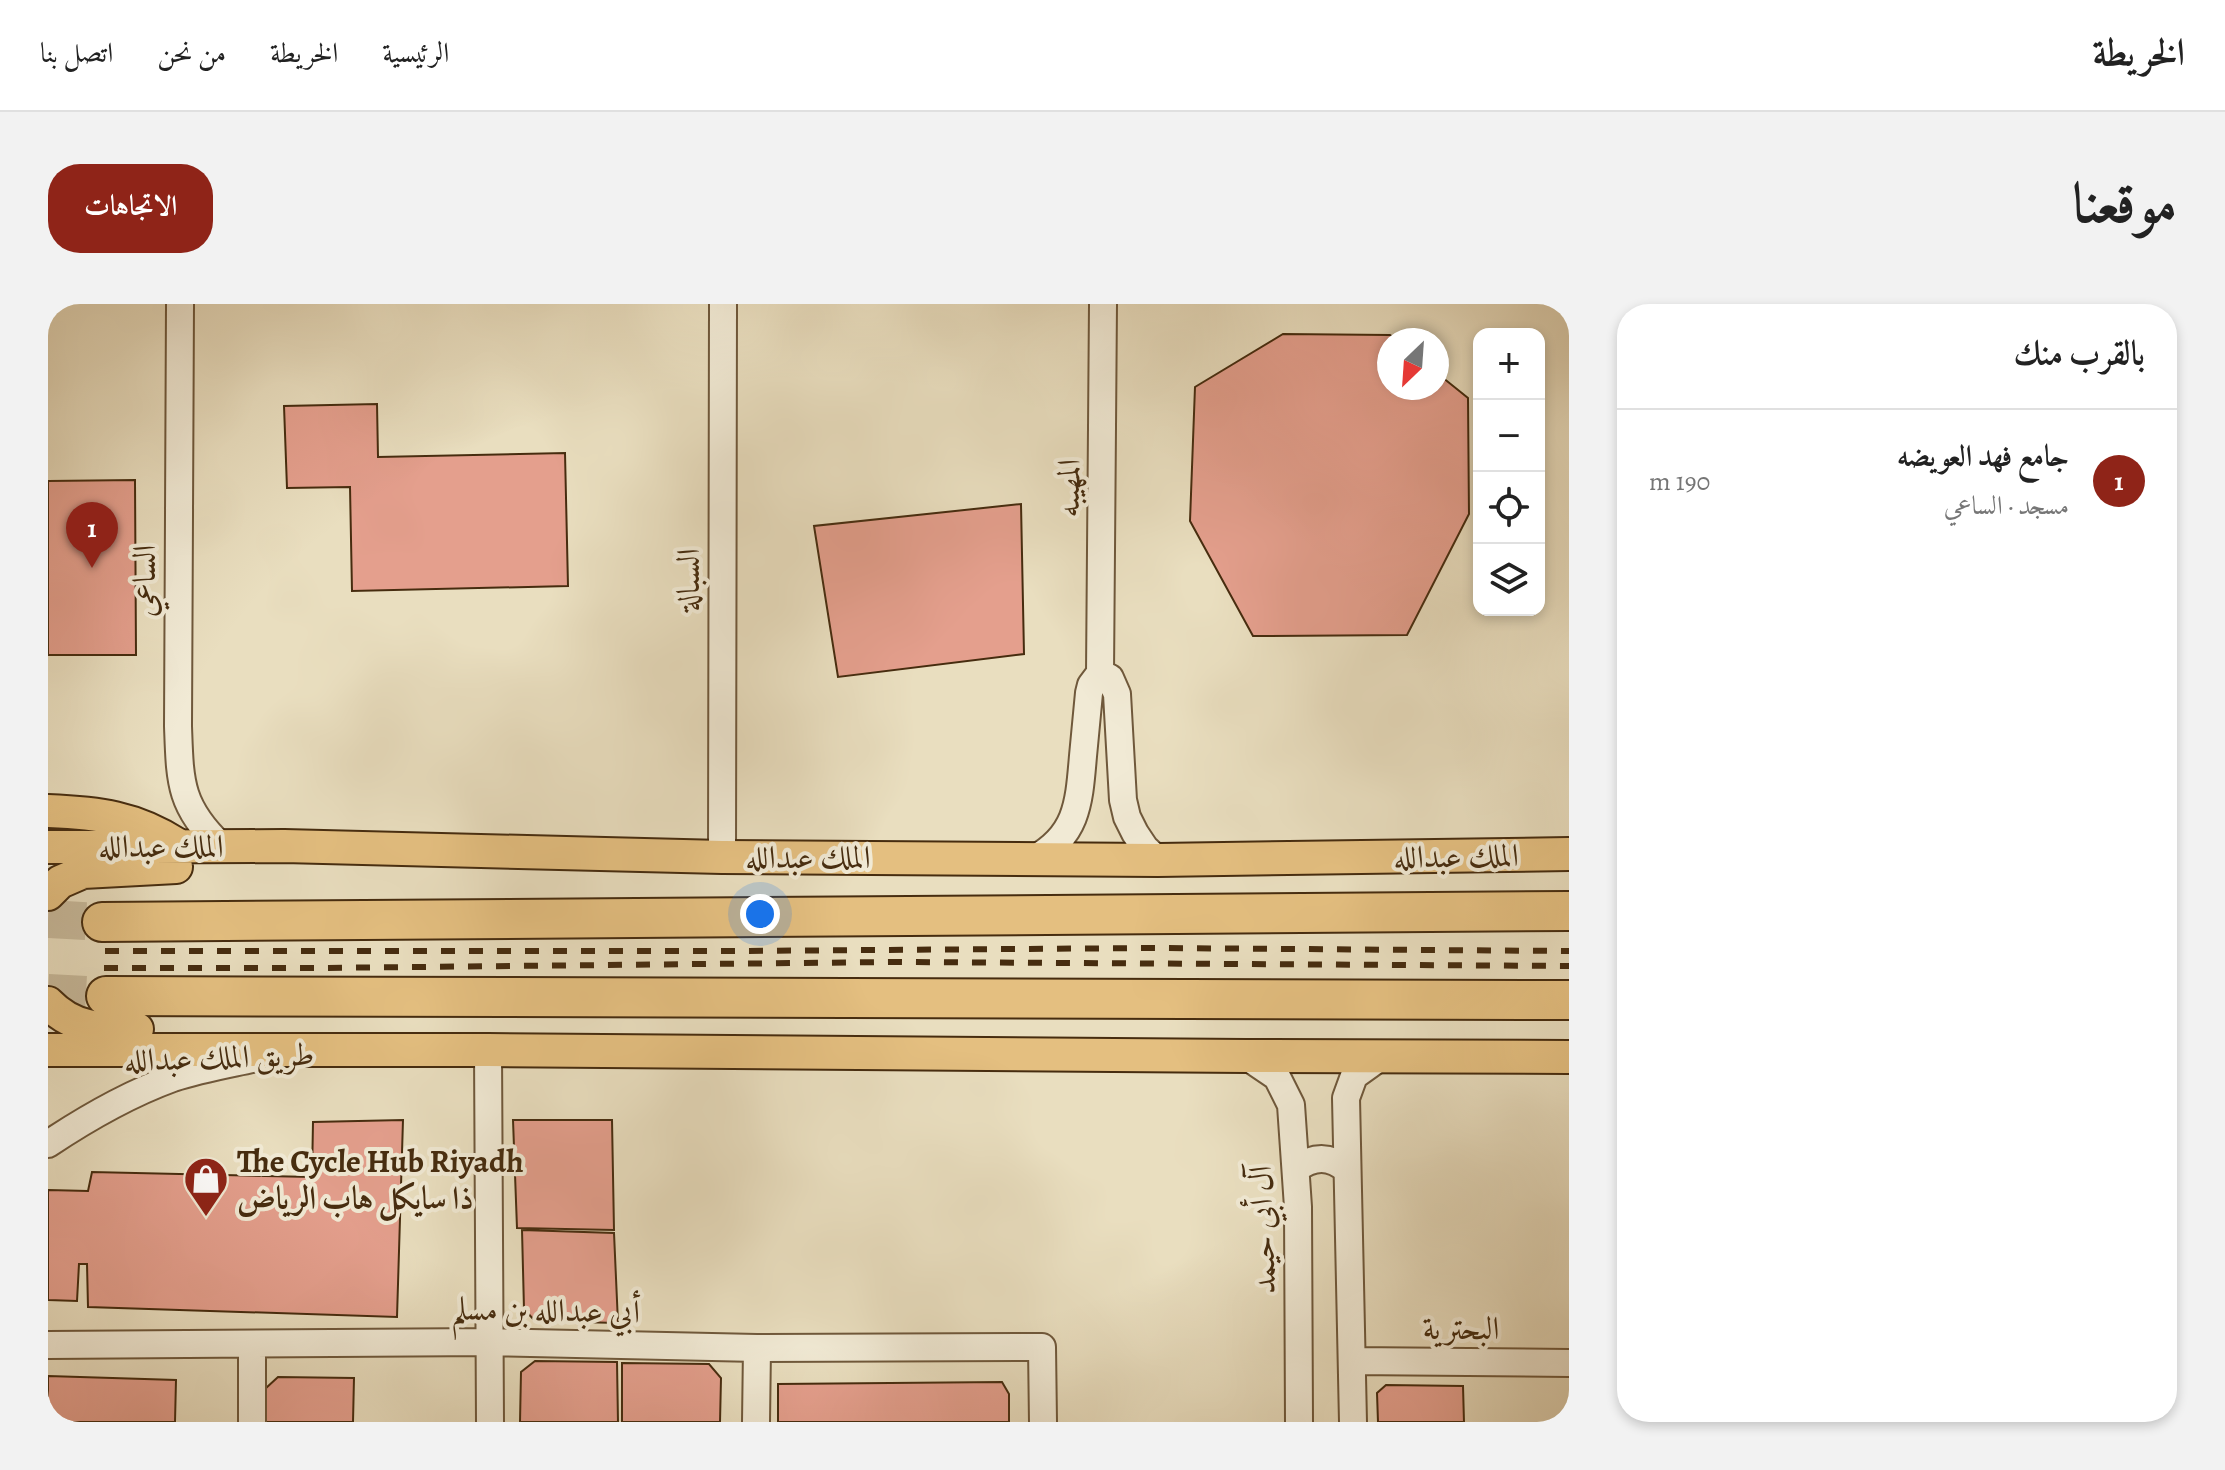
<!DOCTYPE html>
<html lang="ar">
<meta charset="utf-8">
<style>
body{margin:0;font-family:Alegreya,Amiri,serif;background:#f2f2f2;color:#222;direction:rtl}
.controls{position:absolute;right:24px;top:24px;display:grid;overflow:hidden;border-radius:16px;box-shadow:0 4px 12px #0003}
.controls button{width:72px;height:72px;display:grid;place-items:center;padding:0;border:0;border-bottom:2px solid #e0e0e0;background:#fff;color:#222;font:40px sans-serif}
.compass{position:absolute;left:1329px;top:24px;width:72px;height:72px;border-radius:50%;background:#fff;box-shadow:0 4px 12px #0003;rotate:205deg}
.you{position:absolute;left:712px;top:610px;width:28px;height:28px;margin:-20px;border:6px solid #fff;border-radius:50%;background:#1a73e8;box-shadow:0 0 0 12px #1a73e833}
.badge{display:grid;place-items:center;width:52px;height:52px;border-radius:50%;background:#8f2418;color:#fff;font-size:26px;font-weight:700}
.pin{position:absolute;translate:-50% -66px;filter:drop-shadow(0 2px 4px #0008)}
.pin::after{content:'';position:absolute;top:42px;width:28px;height:24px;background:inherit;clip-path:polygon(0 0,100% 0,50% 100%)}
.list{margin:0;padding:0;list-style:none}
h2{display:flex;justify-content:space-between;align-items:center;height:104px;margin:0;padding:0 32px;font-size:34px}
h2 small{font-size:26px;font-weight:400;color:#767676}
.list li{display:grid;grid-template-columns:52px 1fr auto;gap:24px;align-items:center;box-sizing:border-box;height:144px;padding:0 32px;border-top:2px solid #e0e0e0}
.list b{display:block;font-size:30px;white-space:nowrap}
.list p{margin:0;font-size:26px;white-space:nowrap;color:#767676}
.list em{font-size:26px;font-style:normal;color:#767676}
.icon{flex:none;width:44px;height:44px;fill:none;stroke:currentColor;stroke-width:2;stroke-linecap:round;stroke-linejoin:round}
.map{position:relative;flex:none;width:1521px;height:1118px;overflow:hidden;direction:ltr;border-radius:32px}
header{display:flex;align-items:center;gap:48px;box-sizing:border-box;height:112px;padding:0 40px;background:#fff;border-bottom:2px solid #e0e0e0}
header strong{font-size:38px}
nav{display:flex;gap:44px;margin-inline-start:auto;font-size:28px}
.intro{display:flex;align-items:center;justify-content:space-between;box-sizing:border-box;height:192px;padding:0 48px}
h1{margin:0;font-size:56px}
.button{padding:20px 36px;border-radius:32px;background:#8f2418;color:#fff;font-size:28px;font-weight:700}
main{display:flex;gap:48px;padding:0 48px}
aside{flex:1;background:#fff;border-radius:32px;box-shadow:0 4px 12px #0003}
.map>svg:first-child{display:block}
.building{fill:#e49f8d;stroke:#462c0f;stroke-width:2}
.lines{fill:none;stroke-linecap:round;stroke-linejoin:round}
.highway-tunnel{stroke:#c8ba9c;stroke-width:38;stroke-dasharray:38 19;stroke-linecap:butt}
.minor-casing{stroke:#6f583b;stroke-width:30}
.major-casing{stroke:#462c0f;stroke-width:36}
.highway-casing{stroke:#462c0f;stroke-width:42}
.minor{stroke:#f1ead5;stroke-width:26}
.major{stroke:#e4bf80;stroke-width:32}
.highway{stroke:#e4bf80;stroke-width:38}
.rail{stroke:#462c0f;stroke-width:6;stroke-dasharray:14 14;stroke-linecap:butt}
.labels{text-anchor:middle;stroke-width:8;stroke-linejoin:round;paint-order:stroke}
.street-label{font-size:32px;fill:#462c0f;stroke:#f1ead5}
.poi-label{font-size:32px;font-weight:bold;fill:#462c0f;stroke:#f1ead5;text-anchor:start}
</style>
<header>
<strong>الخريطة</strong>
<nav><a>الرئيسية</a><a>الخريطة</a><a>من نحن</a><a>اتصل بنا</a></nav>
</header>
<div class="intro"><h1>موقعنا</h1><a class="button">الاتجاهات</a></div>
<main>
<aside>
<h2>بالقرب منك<small></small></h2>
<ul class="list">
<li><span class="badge">1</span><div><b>جامع فهد العويضه</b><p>مسجد · الساعي</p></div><em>190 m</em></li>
</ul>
</aside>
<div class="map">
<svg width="1521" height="1118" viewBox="0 0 1521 1118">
<rect width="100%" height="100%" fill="#e9debf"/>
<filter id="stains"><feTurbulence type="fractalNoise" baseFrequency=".0025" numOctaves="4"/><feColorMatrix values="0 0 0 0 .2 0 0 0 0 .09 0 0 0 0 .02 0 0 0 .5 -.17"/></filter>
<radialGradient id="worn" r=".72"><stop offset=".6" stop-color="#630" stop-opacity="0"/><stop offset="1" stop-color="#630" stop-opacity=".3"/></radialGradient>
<path class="building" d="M1235 30 1342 31 1349 36H1341V84H1389V69L1420 94 1421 210 1359 331 1205 332 1142 217 1147 83Z
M329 100 330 153 517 149 520 282 304 287 302 183 239 184 236 102Z
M87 176 88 351H0V177Z
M973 200 976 350 790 373 766 222Z
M355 816 349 1013 40 1003 39 960H31L29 997 0 996V886L40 887 44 868 264 873 265 818Z
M465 816H564L566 926 469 924Z
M474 926 566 929 570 1019 487 1017 476 1005Z
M487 1057 569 1058 570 1118H472L473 1068Z
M574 1059 661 1060 673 1074 672 1118H574Z
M0 1072 128 1076 127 1118H0Z
M230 1073 306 1074 305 1118H218L217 1085Z
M954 1078 961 1090V1118H730V1080Z
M1338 1081 1415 1082 1416 1118H1330L1329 1089Z"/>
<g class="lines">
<path class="highway-tunnel" d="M0 615 54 618
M0 689 58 692"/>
<g class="minor-casing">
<path id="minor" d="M132 0 130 422C132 477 131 502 173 542
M1052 369 1062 374 1069 390 1075 496 1079 513 1087 529 1097 544 1110 556
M674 553 675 0
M986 555C1030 531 1031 498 1035 452 1037 431 1039 410 1041 389L1043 381 1052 369 1055 0
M440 746 442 1118
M1198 752 1229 773 1243 801 1250 903 1251 1118
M0 840C39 814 81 790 125 774 152 765 182 760 209 754
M1248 865C1265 852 1282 851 1299 866
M0 1041 442 1038 709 1044 994 1043 995 1118
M204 1041V1118
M1304 1057 1521 1059
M708 1118 709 1044
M1305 1118 1298 794 1306 772 1334 752"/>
</g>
<g class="major-casing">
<path id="major" d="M0 507C50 509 87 513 130 541
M0 543 236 542 674 553 1110 556 1521 550
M0 590 12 578 35 568 128 563
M0 699C26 726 53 725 89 725
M0 746H440L1198 752 1521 753"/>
</g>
<g class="highway-casing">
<path id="highway" d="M54 618 1521 607
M58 692 1521 696"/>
</g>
<use href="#minor" class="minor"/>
<use href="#major" class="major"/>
<use href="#highway" class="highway"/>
<path class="rail" d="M57 647H685L1106 644 1521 647
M56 664H272L847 658 1521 662"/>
</g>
<defs>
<g id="shop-pin" transform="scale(2.3)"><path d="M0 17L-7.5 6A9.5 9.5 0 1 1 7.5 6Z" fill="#8f2418" stroke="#f1ead5"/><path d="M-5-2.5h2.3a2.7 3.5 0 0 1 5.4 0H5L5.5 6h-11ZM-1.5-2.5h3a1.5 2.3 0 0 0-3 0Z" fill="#fff"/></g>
</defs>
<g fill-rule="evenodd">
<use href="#shop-pin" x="158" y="875"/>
</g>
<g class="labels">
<g class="street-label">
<text transform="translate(1020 184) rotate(-89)" y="11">المهيبه</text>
<text transform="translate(640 276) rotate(-90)" y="11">السبالة</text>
<text transform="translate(96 277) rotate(-90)" y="11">الساعي</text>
<text x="113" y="553">الملك عبدالله</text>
<text transform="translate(1408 552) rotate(-1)" y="11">الملك عبدالله</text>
<text x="760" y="564">الملك عبدالله</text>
<text transform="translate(171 753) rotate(-2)" y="11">طريق الملك عبدالله</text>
<text transform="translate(1214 926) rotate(-92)" y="11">آل أبي حيمد</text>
<text transform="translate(498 1006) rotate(1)" y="11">أبي عبدالله بن مسلم</text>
<text x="1413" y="1035">البحترية</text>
</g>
<g class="poi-label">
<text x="189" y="868">The Cycle Hub Riyadh<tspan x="189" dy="37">ذا سايكل هاب الرياض</tspan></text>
</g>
</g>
<rect width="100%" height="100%" filter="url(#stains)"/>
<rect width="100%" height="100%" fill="url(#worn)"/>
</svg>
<div class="controls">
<button>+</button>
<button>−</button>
<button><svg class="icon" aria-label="locate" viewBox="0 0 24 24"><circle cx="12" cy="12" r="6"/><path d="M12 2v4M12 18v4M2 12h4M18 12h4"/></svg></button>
<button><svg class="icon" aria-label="layers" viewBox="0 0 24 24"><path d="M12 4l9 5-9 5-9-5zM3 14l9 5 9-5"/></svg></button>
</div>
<svg class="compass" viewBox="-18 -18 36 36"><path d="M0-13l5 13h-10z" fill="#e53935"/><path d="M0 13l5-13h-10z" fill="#767676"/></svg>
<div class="you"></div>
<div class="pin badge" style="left:44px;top:264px">1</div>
</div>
</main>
